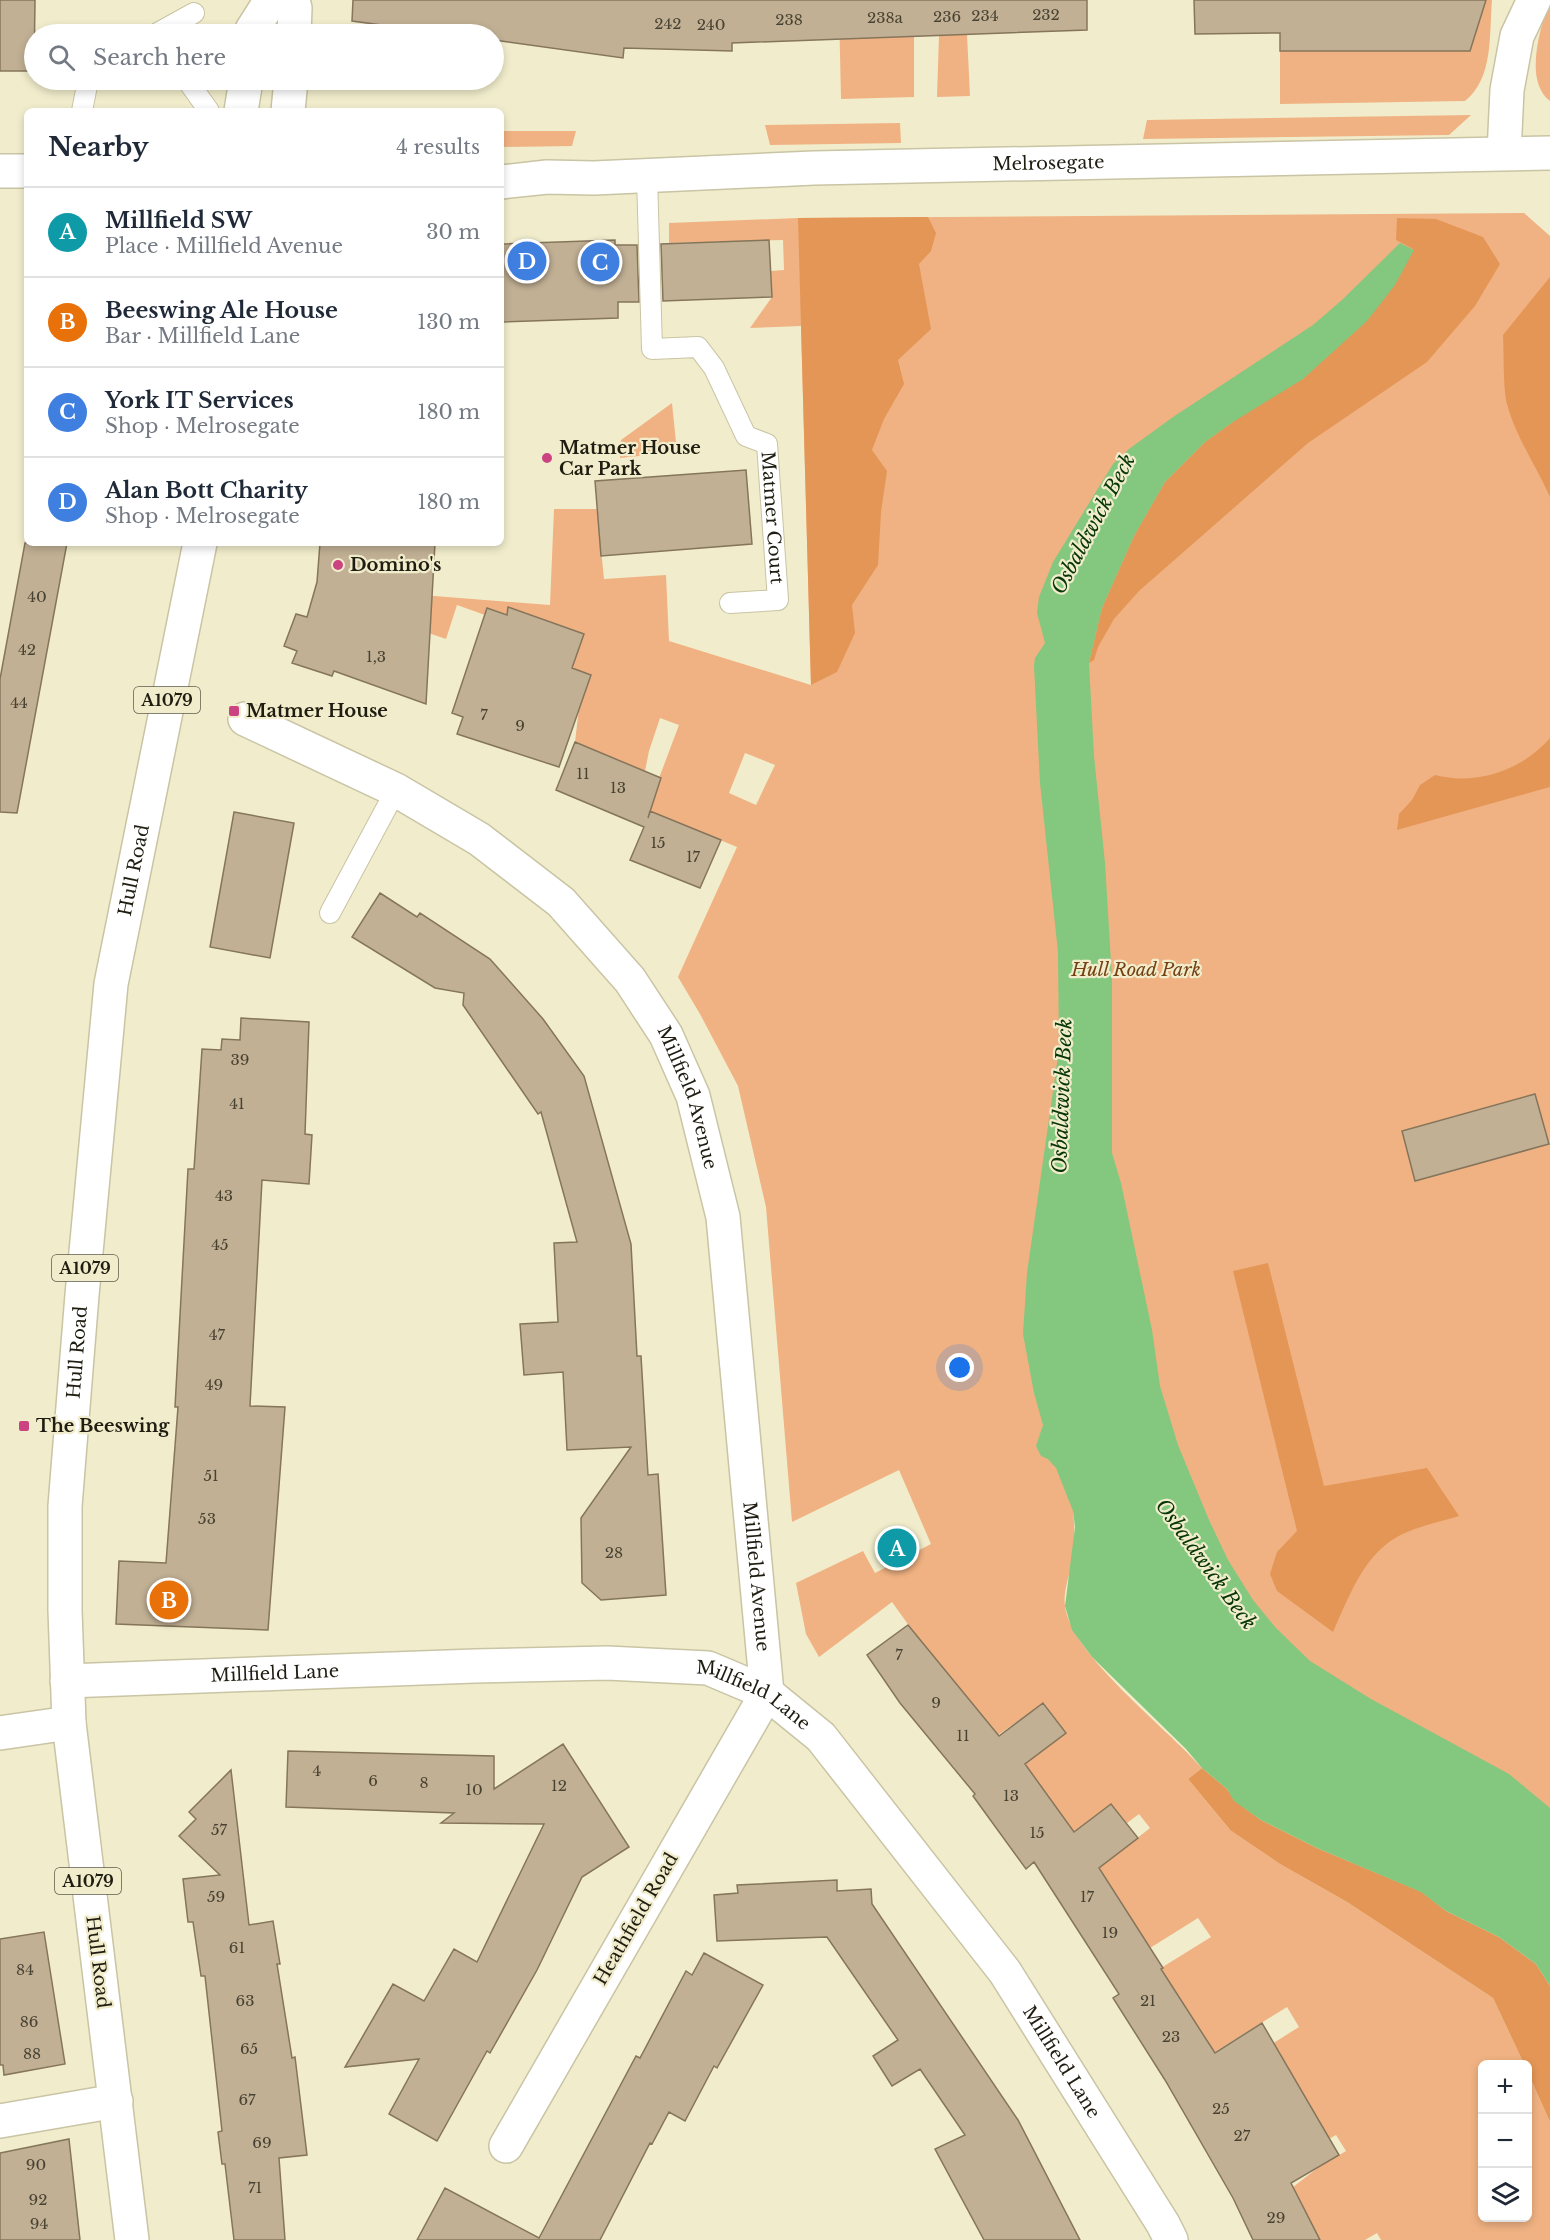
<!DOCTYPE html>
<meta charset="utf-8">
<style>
body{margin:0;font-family:"Libre Baskerville",serif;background:#f6f6f7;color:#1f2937}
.controls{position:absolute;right:18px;bottom:18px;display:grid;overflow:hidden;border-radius:9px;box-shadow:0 3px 9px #0003}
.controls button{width:54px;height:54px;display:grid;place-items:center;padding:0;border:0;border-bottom:2px solid #e0e1e3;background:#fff;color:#1f2937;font:30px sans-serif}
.you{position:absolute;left:960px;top:1368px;width:21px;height:21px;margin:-15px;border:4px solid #fff;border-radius:50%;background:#1a73e8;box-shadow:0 0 0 9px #1a73e833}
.badge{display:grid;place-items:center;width:39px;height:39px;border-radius:50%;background:#db2777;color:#fff;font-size:20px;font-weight:700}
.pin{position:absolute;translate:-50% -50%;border:3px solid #fff;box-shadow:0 2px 6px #0006}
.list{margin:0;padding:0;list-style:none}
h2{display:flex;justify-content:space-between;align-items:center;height:78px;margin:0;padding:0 24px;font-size:26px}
h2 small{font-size:20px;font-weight:400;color:#747a83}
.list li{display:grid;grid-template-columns:39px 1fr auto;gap:18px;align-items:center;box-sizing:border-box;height:90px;padding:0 24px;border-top:2px solid #e0e1e3}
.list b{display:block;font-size:22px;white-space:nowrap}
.list p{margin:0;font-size:20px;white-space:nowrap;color:#747a83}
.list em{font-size:20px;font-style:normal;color:#747a83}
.icon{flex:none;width:33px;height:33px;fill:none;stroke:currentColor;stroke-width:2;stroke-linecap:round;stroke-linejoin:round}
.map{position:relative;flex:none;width:1550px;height:2240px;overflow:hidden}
.search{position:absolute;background:#fff;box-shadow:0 3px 9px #0003;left:24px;top:24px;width:480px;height:66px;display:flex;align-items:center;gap:15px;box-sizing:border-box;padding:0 21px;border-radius:33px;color:#747a83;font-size:22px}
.panel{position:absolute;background:#fff;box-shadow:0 3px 9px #0003;left:24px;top:108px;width:480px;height:438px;border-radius:9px}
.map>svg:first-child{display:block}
.green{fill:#f0b282;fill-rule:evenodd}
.forest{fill:#e49657}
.water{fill:#84c77e}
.building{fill:#c1b094;stroke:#85755b;stroke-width:1.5}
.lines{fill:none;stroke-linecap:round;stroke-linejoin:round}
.service-casing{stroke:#c9c4a4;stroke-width:22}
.minor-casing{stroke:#c9c4a4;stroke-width:36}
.tertiary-casing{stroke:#c9c4a4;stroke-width:36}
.primary-casing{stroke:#c9c4a4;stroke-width:36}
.service{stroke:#fff;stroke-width:20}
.minor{stroke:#fff;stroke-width:33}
.tertiary{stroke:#fff;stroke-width:33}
.primary{stroke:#fff;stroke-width:33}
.poi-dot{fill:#cb4381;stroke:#f1edcc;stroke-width:2}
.labels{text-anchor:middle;stroke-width:4.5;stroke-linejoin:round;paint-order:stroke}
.number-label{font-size:15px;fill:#484232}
.shield{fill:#f1edcc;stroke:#5e5b49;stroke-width:1.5}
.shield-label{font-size:16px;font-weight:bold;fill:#1f1d11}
.street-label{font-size:18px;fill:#1f1d11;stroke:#f1edcc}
.poi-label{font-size:18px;font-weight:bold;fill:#1f1d11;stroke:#f1edcc;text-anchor:start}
.park-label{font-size:18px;font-style:italic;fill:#744112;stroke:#f1edcc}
.water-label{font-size:20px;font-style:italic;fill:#063605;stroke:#f1edcc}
</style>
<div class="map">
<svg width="1550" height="2240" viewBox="0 0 1550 2240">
<rect width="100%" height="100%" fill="#f1edcc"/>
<path class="green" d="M1486 0H1492C1489 34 1494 78 1465 101L1280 104V51H1470Z
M1549 0H1550V101C1523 80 1541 28 1549 0Z
M839 8 914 35V97L841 99Z
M967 34 970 96 937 97 939 35Z
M1471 115 1449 135 1143 139 1147 120Z
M900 123 901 143 770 145 765 125Z
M501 131H576L572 146 501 147Z
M1524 213 1550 236V1897L1073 1511C1075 1528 1075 1547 1071 1565 1069 1578 1063 1592 1065 1606 1071 1655 1167 1728 1202 1768L1188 1779 1229 1829 1280 1864 1347 1902 1493 1998 1524 2064H1482V2218H1528V2073L1550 2122V2240H1381L1377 2233 1365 2240H1320L1293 2187 1319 2167 1346 2151 1336 2135 1309 2150 1251 2057 1299 2027 1287 2007 1213 2053 1161 1968 1211 1937 1198 1918 1150 1948 1096 1865 1121 1851 1150 1828 1139 1814 1127 1823 1111 1804 1074 1833 1025 1764 1066 1733 1044 1703 998 1735 935 1662 892 1602 819 1657 806 1634 796 1583 863 1551 875 1573 931 1544 899 1470 792 1522 766 1207 738 1086 700 1014 678 977 737 847 647 810 679 725 660 718 649 751 645 771 575 742 579 708 572 668 584 634 481 686 506 614 488 608 485 615 457 605 446 639 414 628 422 595 550 605 554 509H597L604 579 666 575 669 641 811 685 801 326 750 328 772 297 771 271 784 270 783 240 669 243V223L798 218ZM745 753 775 765 756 805 729 793Z
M672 403 677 452 620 458 621 440Z"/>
<path class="forest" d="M928 217 936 233 931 251 919 264 931 329 898 360 904 384 884 419 872 450 887 471 881 512 878 565 852 605 855 633 837 672 811 685 798 218Z
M1397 218 1436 219 1483 237 1500 264 1475 306 1427 362 1308 443 1139 591 1114 619 1098 647 1094 660 1089 663 1102 608 1134 536 1165 482 1205 442 1233 422 1413 249 1396 240Z
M1550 277V497C1536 466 1516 437 1507 404 1503 389 1504 353 1503 335Z
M1550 738V787L1397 830 1399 814 1412 800 1420 785 1435 775C1477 786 1522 770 1550 738Z
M1268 1263 1324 1486 1427 1468 1459 1516C1440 1522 1414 1527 1397 1537 1363 1556 1348 1599 1333 1632L1277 1591 1270 1574 1277 1552 1297 1531 1233 1271Z
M1202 1768 1227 1789 1235 1801 1261 1820 1317 1848 1422 1892 1446 1911 1499 1937 1536 1964 1550 1986V2122L1528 2073V2064H1524L1493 1998 1347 1902 1280 1864 1230 1830 1188 1779Z"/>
<path class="water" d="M1400 243 1414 250 1395 285 1367 321 1303 379 1233 422 1205 442 1165 482 1134 536 1102 608 1089 663 1094 756 1105 863 1112 979V1153L1121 1183 1152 1330 1160 1386 1178 1445 1209 1520 1228 1560 1253 1600 1276 1628 1310 1661 1371 1699 1509 1774 1550 1808V1986L1536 1964 1499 1937 1446 1911 1421 1892 1317 1848 1261 1820 1234 1801 1227 1789 1202 1768 1186 1749 1092 1657 1072 1630 1065 1606 1075 1527 1073 1511 1056 1468 1048 1459 1041 1456 1036 1446 1043 1425 1034 1393 1023 1334 1027 1273 1059 1049 1058 952 1040 783 1034 665 1035 658 1045 643 1037 613 1039 597 1053 562 1113 464 1129 449 1173 417 1313 325 1343 299Z"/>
<path class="building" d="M0 0H35L34 71H0Z
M353 0H1087V30L732 43V51L624 48 623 58 494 40V34H449L352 21Z
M1194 0H1486L1470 51H1280V33L1195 34Z
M615 240V245H637L639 302H618V318L501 322V244Z
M769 240 772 297 663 301 661 244Z
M746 470 752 544 601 556 595 481Z
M25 543H67L17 813 0 812V679Z
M320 543H435L426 704 334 671 332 676 292 663 297 651 284 646 296 614 307 617 317 582Z
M508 607 584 634 572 668 591 675 559 767 457 734 463 717 452 713 487 608 507 615Z
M575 742 661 778 648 818 650 811 721 840 700 888 630 860 644 827 556 790Z
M234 812 294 823 270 958 210 947Z
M380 893 417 917 420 913 490 959 543 1019 584 1076 631 1244 637 1356H641L648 1475 658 1474 666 1595 601 1600 582 1583 581 1518 631 1447 567 1450 563 1372 524 1375 520 1324 558 1322 554 1243 577 1242 541 1112 538 1114 463 1005 464 993 435 988 352 937Z
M241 1018 309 1022 305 1134 312 1135 309 1184 262 1180 250 1406 285 1407 268 1630 116 1624 119 1561 166 1563 178 1407H175L188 1169H194L202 1049 221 1050 222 1039 240 1040Z
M1535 1094 1549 1144 1415 1181 1402 1131Z
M908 1625 999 1736 1043 1703 1066 1733 1025 1764 1074 1832 1111 1804 1138 1838 1099 1868 1163 1968 1161 1969 1215 2053 1262 2023 1339 2155 1291 2183 1320 2240H1253L1233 2198 1165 2080 1113 1998 1119 1994 1034 1862 1026 1869 973 1796 975 1794 900 1703 867 1655Z
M563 1744 629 1847 582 1877 537 1970 490 2053 487 2051 437 2141 389 2114 419 2059 345 2067 393 1984 424 2001 454 1949 477 1962 544 1824 441 1823 454 1813 286 1807 288 1751 494 1756V1789Z
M231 1770 249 1925 273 1921 280 1964H277L292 2058 295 2057 307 2155 279 2158 285 2240H234L225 2164H222L218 2132 222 2131 205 1976H201L193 1922H188L183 1879 220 1875 179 1836 196 1819 189 1812Z
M837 1880V1891L871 1889 872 1904 1018 2120 1080 2240H984L935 2149 965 2135 920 2069 892 2086 873 2056 898 2040 827 1937 717 1941 714 1895 738 1893 737 1885Z
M44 1932 65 2064 4 2075 3 2065H0V1939Z
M704 1953 763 1985 717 2068 714 2066 685 2121 669 2112 652 2144 650 2143 600 2240H417L445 2188 539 2238 636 2056 640 2058 686 1971 692 1975Z
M69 2139 80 2240H0V2153Z"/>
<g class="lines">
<g class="service-casing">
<g id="service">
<path d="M156 34 194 13"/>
<path d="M187 80 209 111"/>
<path d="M82 111 88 80"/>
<path id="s1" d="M647 176 652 349 698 347 714 368 746 436 767 444 778 600 730 603"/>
<path d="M330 913 396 790"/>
</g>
</g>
<g class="minor-casing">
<g id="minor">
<path d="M1504 153 1507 90 1517 36 1534 0"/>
<path id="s2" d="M245 719 396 790 479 839 561 902 630 980 666 1035 693 1096 723 1217 767 1693 506 2146"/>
<path id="s3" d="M67 1681 475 1666 607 1663 708 1668 767 1693 821 1737 1005 1972 1163 2224 1171 2240"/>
<path d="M0 1733 69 1723"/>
<path d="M0 2121 116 2101"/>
</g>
</g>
<g class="tertiary-casing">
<g id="tertiary">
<path d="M0 171H27"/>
<path id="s4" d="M501 182 547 177 594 178 814 168 1550 153"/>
</g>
</g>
<g class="primary-casing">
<g id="primary">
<path d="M293 0 295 8 294 34"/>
<path d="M251 34 252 30 271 0"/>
<path d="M241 111 246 80"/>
<path d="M288 111 291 80"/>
<path id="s5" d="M132 2240 69 1723 65 1610V1506L82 1295 111 984 200 543"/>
</g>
</g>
<use href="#service" class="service"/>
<use href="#minor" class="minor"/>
<use href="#tertiary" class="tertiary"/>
<use href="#primary" class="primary"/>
</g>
<g class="poi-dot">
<circle cx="547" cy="458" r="6"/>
<circle cx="338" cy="565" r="6"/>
<rect x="228" y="705" width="12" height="12" rx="3"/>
<rect x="18" y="1420" width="12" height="12" rx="3"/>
</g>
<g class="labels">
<g class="number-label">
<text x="1046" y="20">232</text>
<text x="985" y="21">234</text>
<text x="947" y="22">236</text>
<text x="885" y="23">238a</text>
<text x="789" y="25">238</text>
<text x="668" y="29">242</text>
<text x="711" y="30">240</text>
<text x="37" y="602">40</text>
<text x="27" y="655">42</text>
<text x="376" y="662">1,3</text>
<text x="19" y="708">44</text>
<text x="484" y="720">7</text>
<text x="520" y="731">9</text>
<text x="583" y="779">11</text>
<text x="618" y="793">13</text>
<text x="658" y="848">15</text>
<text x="693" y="862">17</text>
<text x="240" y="1065">39</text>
<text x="237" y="1109">41</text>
<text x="224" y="1201">43</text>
<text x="220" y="1250">45</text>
<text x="217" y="1340">47</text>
<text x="214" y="1390">49</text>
<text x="211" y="1481">51</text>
<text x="207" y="1524">53</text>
<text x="614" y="1558">28</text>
<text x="899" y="1660">7</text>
<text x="936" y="1708">9</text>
<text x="963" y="1741">11</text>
<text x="317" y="1776">4</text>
<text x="373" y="1786">6</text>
<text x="424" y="1788">8</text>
<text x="559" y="1791">12</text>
<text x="474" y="1795">10</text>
<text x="1011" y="1801">13</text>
<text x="219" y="1835">57</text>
<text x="1037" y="1838">15</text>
<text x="216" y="1902">59</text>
<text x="1087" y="1902">17</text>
<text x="1110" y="1938">19</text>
<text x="237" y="1953">61</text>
<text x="25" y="1975">84</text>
<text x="245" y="2006">63</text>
<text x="1148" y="2006">21</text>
<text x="29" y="2027">86</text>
<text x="1171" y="2042">23</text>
<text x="249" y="2054">65</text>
<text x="32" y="2059">88</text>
<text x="247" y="2105">67</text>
<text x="1221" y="2114">25</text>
<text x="1242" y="2141">27</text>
<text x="262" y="2148">69</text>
<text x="36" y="2170">90</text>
<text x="255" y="2193">71</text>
<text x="38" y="2205">92</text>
<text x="1276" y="2223">29</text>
<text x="39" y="2229">94</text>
</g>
<g class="shield">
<rect x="134" y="687" width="66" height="26" rx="4.5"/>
<rect x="52" y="1255" width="66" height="26" rx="4.5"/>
<rect x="55" y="1868" width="66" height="26" rx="4.5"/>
</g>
<g class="shield-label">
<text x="167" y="706">A1079</text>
<text x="85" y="1274">A1079</text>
<text x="88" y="1887">A1079</text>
</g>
<g class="street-label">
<text dy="6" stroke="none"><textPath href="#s4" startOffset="548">Melrosegate</textPath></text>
<text dy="6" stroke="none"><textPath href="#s1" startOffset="417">Matmer Court</textPath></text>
<text dy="6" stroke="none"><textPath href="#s5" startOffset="1378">Hull Road</textPath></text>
<text dy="6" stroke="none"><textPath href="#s2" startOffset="603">Millfield Avenue</textPath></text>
<text dy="6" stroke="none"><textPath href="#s5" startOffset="892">Hull Road</textPath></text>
<text dy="6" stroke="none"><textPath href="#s2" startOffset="1089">Millfield Avenue</textPath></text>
<text dy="6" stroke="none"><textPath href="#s3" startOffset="208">Millfield Lane</textPath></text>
<text dy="6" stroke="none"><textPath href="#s3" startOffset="694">Millfield Lane</textPath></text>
<text transform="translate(636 1919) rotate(-60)" y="6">Heathfield Road</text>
<text transform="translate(98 1962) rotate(83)" y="6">Hull Road</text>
<text dy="6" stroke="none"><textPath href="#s3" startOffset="1180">Millfield Lane</textPath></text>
</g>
<g class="poi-label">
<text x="559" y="454">Matmer House<tspan x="559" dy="21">Car Park</tspan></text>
<text x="350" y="571">Domino's</text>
<text x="246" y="717">Matmer House</text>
<text x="36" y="1432">The Beeswing</text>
</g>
<g class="park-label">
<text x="1136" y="976">Hull Road Park</text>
</g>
<g class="water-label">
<text transform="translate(1093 524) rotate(-62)" y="7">Osbaldwick Beck</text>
<text transform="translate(1062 1096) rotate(-88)" y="7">Osbaldwick Beck</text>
<text transform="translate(1206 1564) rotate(54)" y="7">Osbaldwick Beck</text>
</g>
</g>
</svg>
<div class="controls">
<button>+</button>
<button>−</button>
<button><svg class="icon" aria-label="layers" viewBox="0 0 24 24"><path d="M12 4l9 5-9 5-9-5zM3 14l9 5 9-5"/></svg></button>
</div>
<div class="you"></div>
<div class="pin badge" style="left:897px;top:1548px;background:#0f9aa8">A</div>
<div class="pin badge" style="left:169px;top:1600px;background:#e8710a">B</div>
<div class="pin badge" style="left:600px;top:262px;background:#3f7fe0">C</div>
<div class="pin badge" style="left:527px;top:261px;background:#3f7fe0">D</div>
<div class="search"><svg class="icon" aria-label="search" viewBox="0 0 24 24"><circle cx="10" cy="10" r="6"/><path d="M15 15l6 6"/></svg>Search here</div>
<section class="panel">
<h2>Nearby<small>4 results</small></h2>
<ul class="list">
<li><span class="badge" style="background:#0f9aa8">A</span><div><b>Millfield SW</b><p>Place · Millfield Avenue</p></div><em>30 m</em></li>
<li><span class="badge" style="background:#e8710a">B</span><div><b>Beeswing Ale House</b><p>Bar · Millfield Lane</p></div><em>130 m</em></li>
<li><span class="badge" style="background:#3f7fe0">C</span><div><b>York IT Services</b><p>Shop · Melrosegate</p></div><em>180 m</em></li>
<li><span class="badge" style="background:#3f7fe0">D</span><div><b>Alan Bott Charity</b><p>Shop · Melrosegate</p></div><em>180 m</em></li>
</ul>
</section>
</div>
